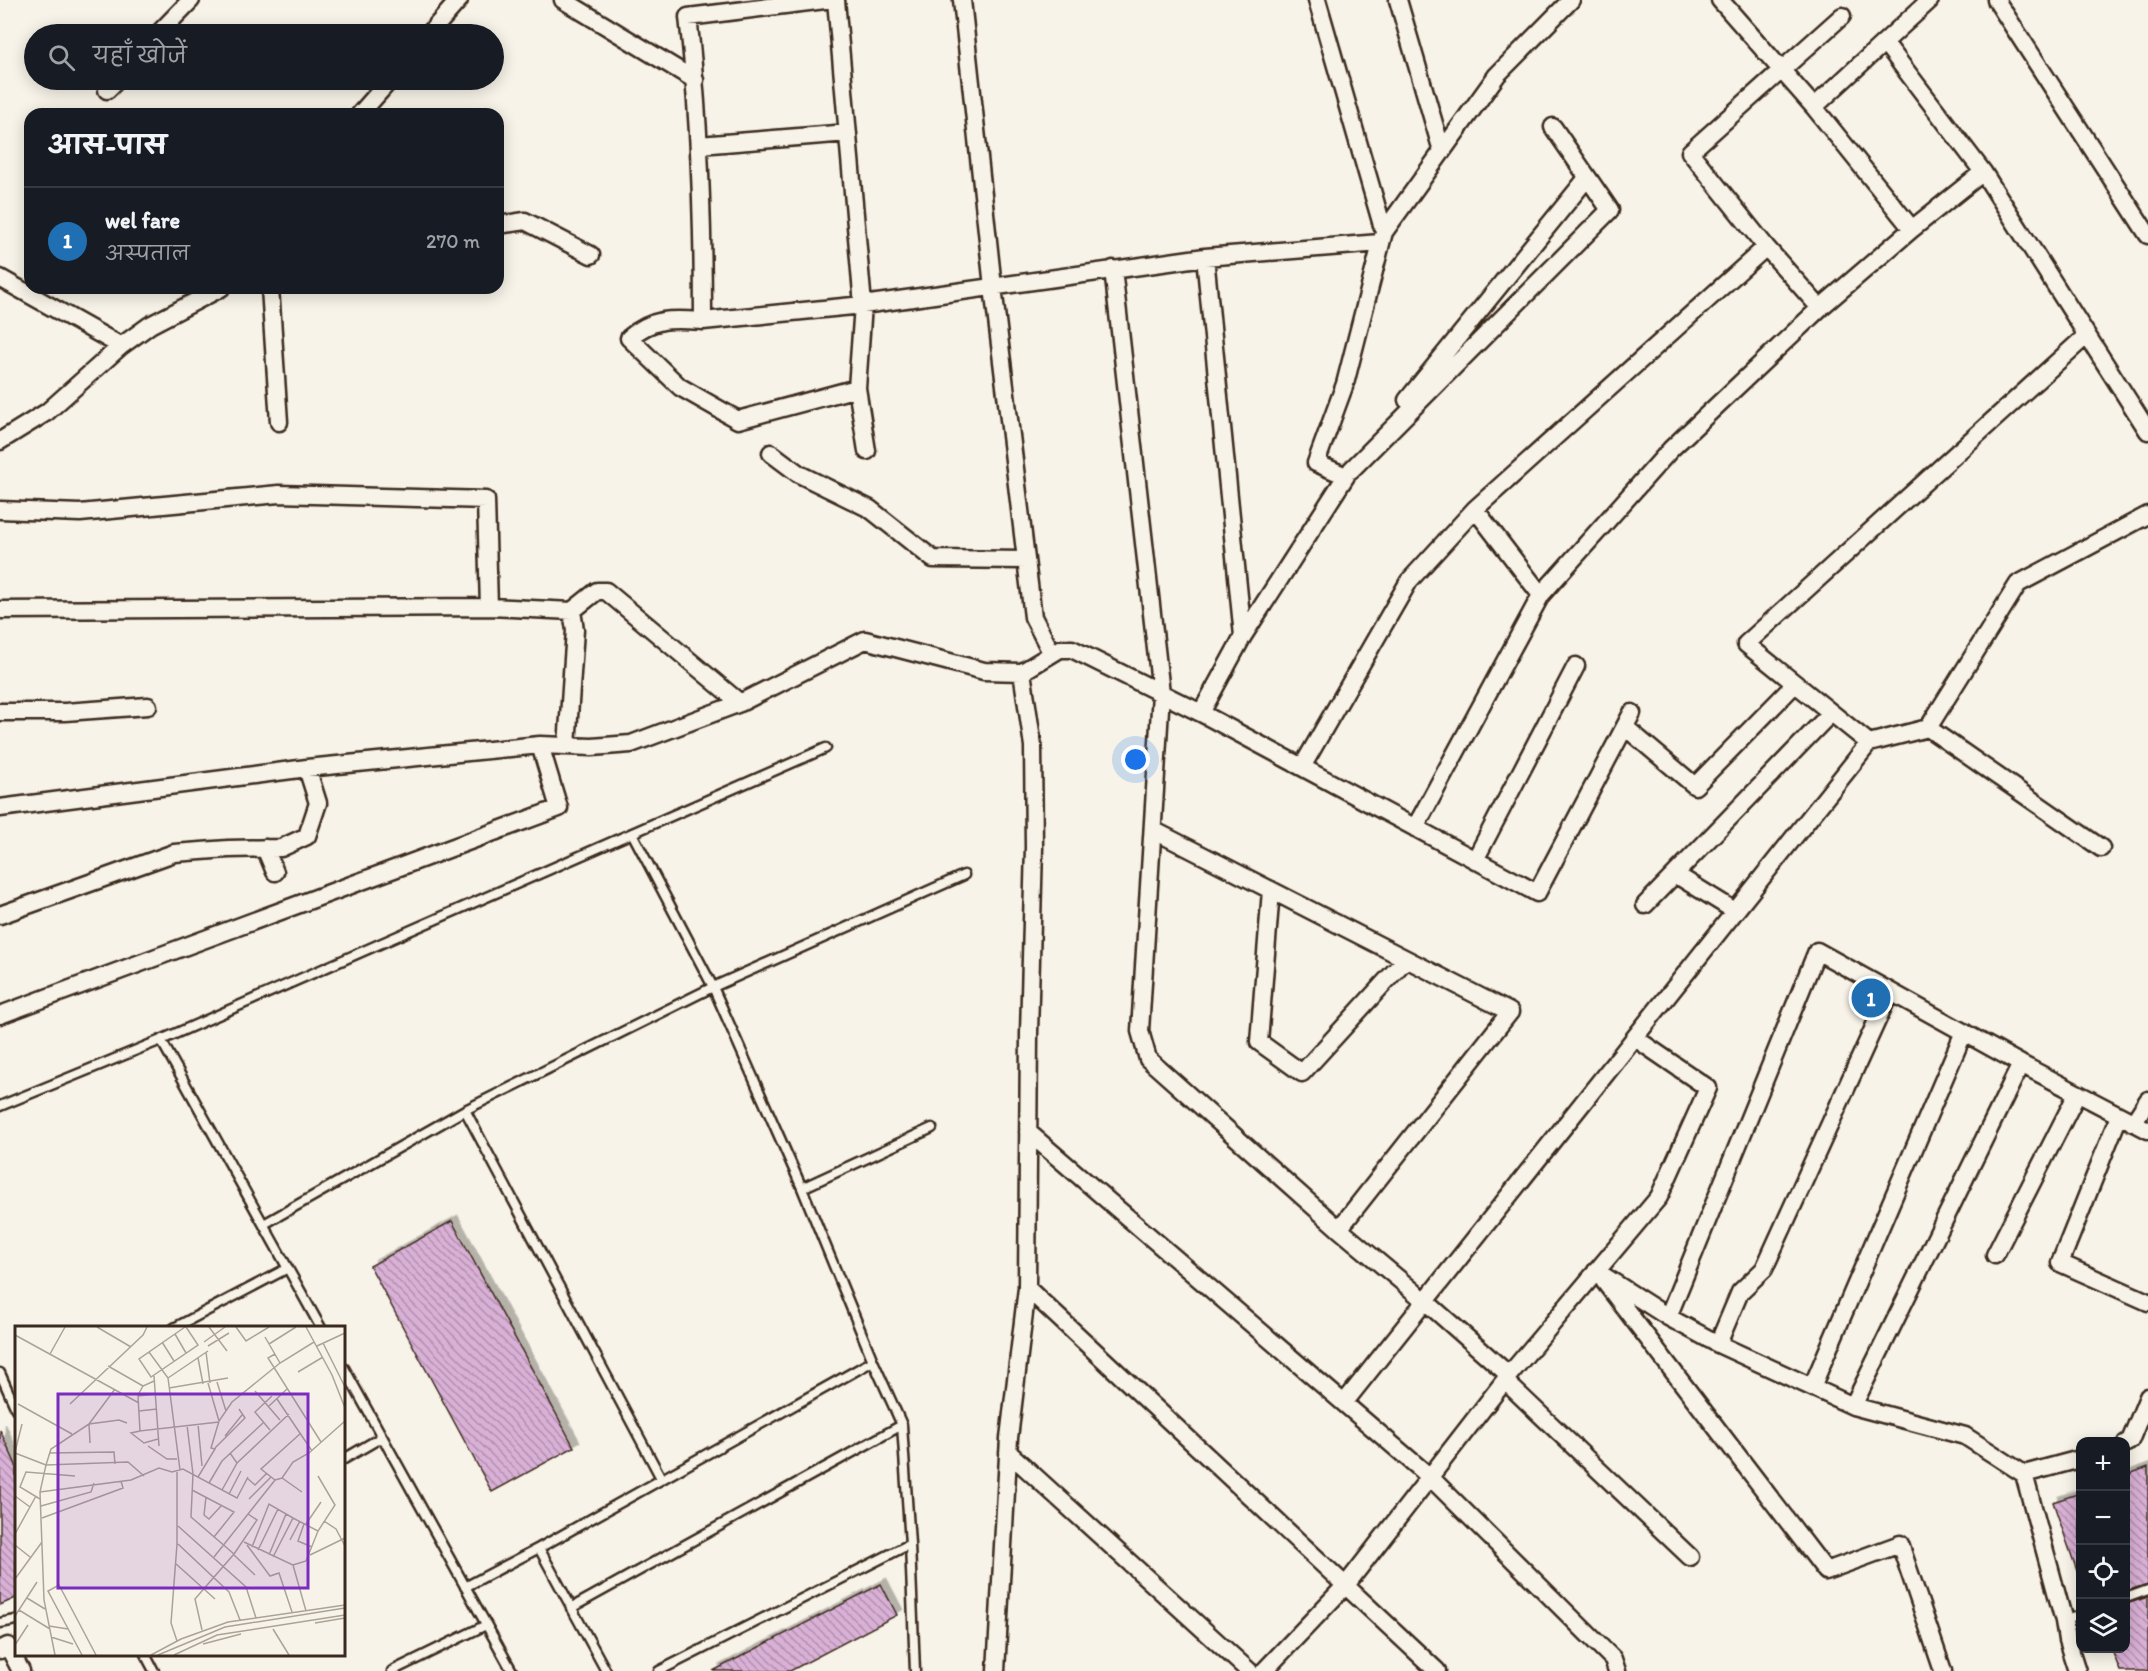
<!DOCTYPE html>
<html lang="hi">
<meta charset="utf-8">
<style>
body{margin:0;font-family:Itim,"Playpen Sans Deva",sans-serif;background:#20242c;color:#f1f3f6}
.controls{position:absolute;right:18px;bottom:18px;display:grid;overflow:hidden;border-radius:12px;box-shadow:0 3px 15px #0003}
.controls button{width:54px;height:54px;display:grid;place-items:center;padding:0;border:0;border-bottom:2px solid #363941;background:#171b24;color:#f1f3f6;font:30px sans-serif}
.you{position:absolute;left:1136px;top:760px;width:21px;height:21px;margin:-15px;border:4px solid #fff;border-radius:50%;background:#1a73e8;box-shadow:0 0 0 9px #1a73e833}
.badge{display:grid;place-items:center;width:39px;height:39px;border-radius:50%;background:#1f6fb2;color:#fff;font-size:20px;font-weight:700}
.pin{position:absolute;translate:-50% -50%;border:3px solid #fff;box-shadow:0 2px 6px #0006}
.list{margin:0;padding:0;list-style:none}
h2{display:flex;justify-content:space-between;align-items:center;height:78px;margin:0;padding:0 24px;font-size:26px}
h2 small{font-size:20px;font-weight:400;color:#9ea1a6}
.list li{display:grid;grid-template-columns:39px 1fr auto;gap:18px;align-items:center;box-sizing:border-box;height:108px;padding:0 24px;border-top:2px solid #363941}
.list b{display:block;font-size:22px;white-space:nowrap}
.list p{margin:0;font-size:20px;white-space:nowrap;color:#9ea1a6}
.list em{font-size:20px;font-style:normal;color:#9ea1a6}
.icon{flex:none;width:33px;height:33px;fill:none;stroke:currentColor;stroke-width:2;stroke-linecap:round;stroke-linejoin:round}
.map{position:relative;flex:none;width:2148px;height:1671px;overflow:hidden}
.search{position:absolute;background:#171b24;box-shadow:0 3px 15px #0003;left:24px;top:24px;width:480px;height:66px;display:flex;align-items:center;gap:15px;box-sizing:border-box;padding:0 21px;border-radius:33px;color:#9ea1a6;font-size:22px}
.panel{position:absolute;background:#171b24;box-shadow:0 3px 15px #0003;left:24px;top:108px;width:480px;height:186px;border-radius:18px}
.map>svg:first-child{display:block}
.building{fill:url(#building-back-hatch);stroke:#3b2a1e;stroke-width:1.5;filter:url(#shadow)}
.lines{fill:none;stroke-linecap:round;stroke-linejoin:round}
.lane-casing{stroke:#3b2a1e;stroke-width:13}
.street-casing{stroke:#3b2a1e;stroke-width:21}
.lane{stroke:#f7f3e8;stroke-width:8}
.street{stroke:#f7f3e8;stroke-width:16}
.inset-road{fill:none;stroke:#aca397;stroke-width:1.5}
.view{fill:#7b2cbf;fill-opacity:0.15;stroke:#7b2cbf;stroke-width:3}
.inset-edge{fill:none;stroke:#3b2a1e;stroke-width:3}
</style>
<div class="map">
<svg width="2148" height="1671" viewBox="0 0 2148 1671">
<defs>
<pattern id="building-back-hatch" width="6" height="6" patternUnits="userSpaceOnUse" patternTransform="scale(1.5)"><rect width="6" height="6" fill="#d9b0d6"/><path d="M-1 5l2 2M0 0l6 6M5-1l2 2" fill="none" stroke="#b18fad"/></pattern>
<filter id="shadow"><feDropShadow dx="5.5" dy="-5.5" stdDeviation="0" flood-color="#0004"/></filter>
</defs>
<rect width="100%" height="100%" fill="#f7f3e8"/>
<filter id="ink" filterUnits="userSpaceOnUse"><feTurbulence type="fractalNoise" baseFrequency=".0167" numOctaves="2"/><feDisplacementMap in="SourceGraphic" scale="12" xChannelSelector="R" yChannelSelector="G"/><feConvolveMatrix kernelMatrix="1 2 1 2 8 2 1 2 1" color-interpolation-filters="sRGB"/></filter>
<g filter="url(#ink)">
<path class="building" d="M452 1221 574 1447 492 1492 370 1266Z
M0 1430 16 1465V1598L0 1605Z
M2148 1467V1584L2126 1591V1475Z
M2080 1493V1573L2078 1574 2053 1502Z
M881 1584 897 1615 790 1671H713Z
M2148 1597V1671H2120L2111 1648H2126V1604Z"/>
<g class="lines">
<g class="lane-casing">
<path id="lane" d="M632 833 713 987 802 1188 873 1361 902 1425 910 1544
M0 1106 161 1040
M465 1110 661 1478
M802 1188 932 1128
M264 1224 465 1110 713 987 964 875
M174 1328 288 1268
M321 1328 161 1040 826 748
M344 1368 512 1671
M0 1373 16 1409
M344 1459 382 1437
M539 1548 606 1671
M465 1587 539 1548 873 1361
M2126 1598 2148 1590
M571 1608 902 1425
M2064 1621 2080 1615
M0 1623 16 1620
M145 1654 154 1671
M392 1671 486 1625
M659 1671 910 1544 915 1671"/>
</g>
<g class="street-casing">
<path id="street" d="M563 0 695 80
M825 0 688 17C700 118 703 219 703 321L863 305 1205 257 1380 243
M836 0 863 305 857 388 867 451
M962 0 993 287 1033 617 1052 654
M1317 0 1384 232
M1398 0 1442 151
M1720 0 1814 107 1912 229
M1996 0 2148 235
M158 34 191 0
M429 34 459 0
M1885 43 1983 172 2148 431
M107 90 117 80
M1814 107 1930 0
M360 114 390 80
M699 145 848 133
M498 225 525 221 591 255
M1205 257 1243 636
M1113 269 1161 693 1140 1031 1148 1059 1339 1229 1425 1301 1509 1375 1346 1585 1264 1671
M0 278 121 346
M270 288 279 422
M1820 308 1766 247 1690 152 1842 16
M703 321C672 319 653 317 629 338L680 387 738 420 857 388
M1407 400 1587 178
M0 441 47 412 121 346 150 325 221 288
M771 453 799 474 870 509 933 559 1026 560
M1351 470 1610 210 1553 127
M0 510 80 513 279 494 486 500 489 607
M1541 595 1671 449 1820 308 1912 229 1983 172
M0 610 489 607 572 611 597 591H606L740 703
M0 712H65L148 706
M1201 713 1243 636 1346 476 1316 463 1345 384 1384 232 1497 75 1571 0
M1625 727 1695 786 1794 685
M1928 728 2018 584 2148 515
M1869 743 1928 728 2101 848
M567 746 575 630 572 611
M1302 767 1409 581 1475 509 1766 247
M0 808 307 768 540 745 592 747 631 744 740 703 865 640 984 671 1022 672 1060 649H1072L1201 713 1537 893 1632 713
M1415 828 1541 595 1475 509
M1153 830 1510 1012 1339 1229
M265 848 275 872
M1475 860 1576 666
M1675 874 1735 911
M1271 890 1259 1042 1302 1073 1406 959
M1645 905 1831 713
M0 915 174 853 228 849 281 848 307 836 318 803 307 768
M0 1015 559 808 540 745
M2119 1116 2060 1263 2148 1302
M2133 1123 2148 1100
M1028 1132 1430 1477 1613 1659 1617 1671
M1995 1255 2077 1094
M1596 1271 1668 1317 1718 1344 1853 1406 1965 1436 2024 1474 2064 1621 2067 1640 2077 1671
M1604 1281 1826 1571 1900 1544 1943 1671
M1027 1288 1437 1671
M1668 1317 1817 951 2021 1064
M1718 1344 1740 1292 1764 1269 1890 992
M1509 1375 1659 1197 1708 1088 1635 1038
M1505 1381 1690 1557
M1812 1387 1964 1032
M1344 1403 1869 743 1746 644 2087 335
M1853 1406 2021 1064 2148 1130
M2126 1443 2130 1441 2148 1397
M1008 1452 1249 1671
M2024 1474 2080 1459
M0 1650 8 1646 21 1671
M996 1671 1009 1438 1027 1288 1029 1033 1034 847 1033 746 1022 672"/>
</g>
<use href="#lane" class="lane"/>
<use href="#street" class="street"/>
</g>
</g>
<g transform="translate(15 1326)">
<rect width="330" height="330" fill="#f7f3e8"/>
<path class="inset-road" d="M82 1 116 21M170 1 124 33 136 51 183 19 171 1M194 1 212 25M221 1 231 15 254 1M291 1 317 49 330 82M160 8 171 27M0 9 124 77M250 11 265 37M147 16 159 35M189 16 210 1M308 17 330 61M254 18 281 1M193 20 214 7M302 20 330 7M134 26 153 52 165 144M191 26 195 57M35 28 50 1M260 28 253 32 306 116M183 32 188 58M93 40 128 60M283 46 308 31M139 50 144 120M153 52 193 25M202 56 211 85M193 57 204 95M154 62 213 52M240 65 265 94M140 68 123 70 125 105 204 96M123 69 128 60 139 55M262 73 297 125M3 78 57 108M55 78 128 9 132 1M254 80 272 63M124 85 142 83M112 97 104 94 74 98 36 123 31 139 113 136 129 150M183 98 187 140M172 99 178 148 176 191 219 228 180 273 187 304M255 104 240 86 257 70M125 105 116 107 129 117 143 113M210 110 227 89M75 117 74 98 100 63M133 120 152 133H162M200 122 230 92 224 83M0 126 7 98M0 127 31 139 25 166 29 274 40 329M34 127 99 126 100 138M222 137 274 88M183 151 200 123 196 122 204 95 217 76 265 37 299 16M232 152 240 159 252 147M267 152 278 136 294 127 330 95M260 154 267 152 287 166M194 157 207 135 248 97M177 164 219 186 199 211M207 164 222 137 215 127M25 166 116 154 144 142 157 146 168 143 222 172 233 151M214 168 226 145M0 170 15 181M191 171 189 189 194 193 207 179M25 173 5 161 11 146 60 150M234 173 256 151M26 180 76 166 79 157M27 192 108 162 106 155M309 195 321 203 330 220M289 198 283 215 297 221M291 198 306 176M163 200 231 261 241 292M0 208 21 170M275 214 285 195M229 216 278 239 291 285M163 218 214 266 225 294M0 219 15 231M232 219 255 250 264 247 277 286M237 221 254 178 278 192M243 224 263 183M218 228 240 249M219 228 242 194 233 188M254 229 271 188M295 229 330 212M199 231 260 154 246 143 286 107M258 231 278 192 303 205M160 237 200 273M278 239 291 235 303 205 320 179 303 150M0 253 27 216M12 272 30 283M4 284 35 303M0 290 22 256M300 297 330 292M34 300 53 303M258 303 274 329M36 311 58 318M162 315 156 297 162 218V146M188 318 226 308M0 319 13 299M67 329 33 265 44 259 81 329M136 329 166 313 213 296 330 279M143 329 210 301 330 282M159 329 202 309 330 289"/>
<path class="view" d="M43 68H293V262H43Z"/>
<rect width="330" height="330" class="inset-edge"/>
</g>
</svg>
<div class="controls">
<button>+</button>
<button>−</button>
<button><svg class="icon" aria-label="locate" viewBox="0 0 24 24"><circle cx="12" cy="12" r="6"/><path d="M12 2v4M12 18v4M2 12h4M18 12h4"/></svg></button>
<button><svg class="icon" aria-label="layers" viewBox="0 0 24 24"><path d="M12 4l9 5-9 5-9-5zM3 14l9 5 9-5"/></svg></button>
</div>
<div class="you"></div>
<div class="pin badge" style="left:1871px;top:998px">1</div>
<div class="search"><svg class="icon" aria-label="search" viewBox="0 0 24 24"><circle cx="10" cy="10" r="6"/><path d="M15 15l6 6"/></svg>यहाँ खोजें</div>
<section class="panel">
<h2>आस-पास<small></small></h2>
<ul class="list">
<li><span class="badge">1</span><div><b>wel fare</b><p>अस्पताल</p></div><em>270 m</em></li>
</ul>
</section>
</div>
